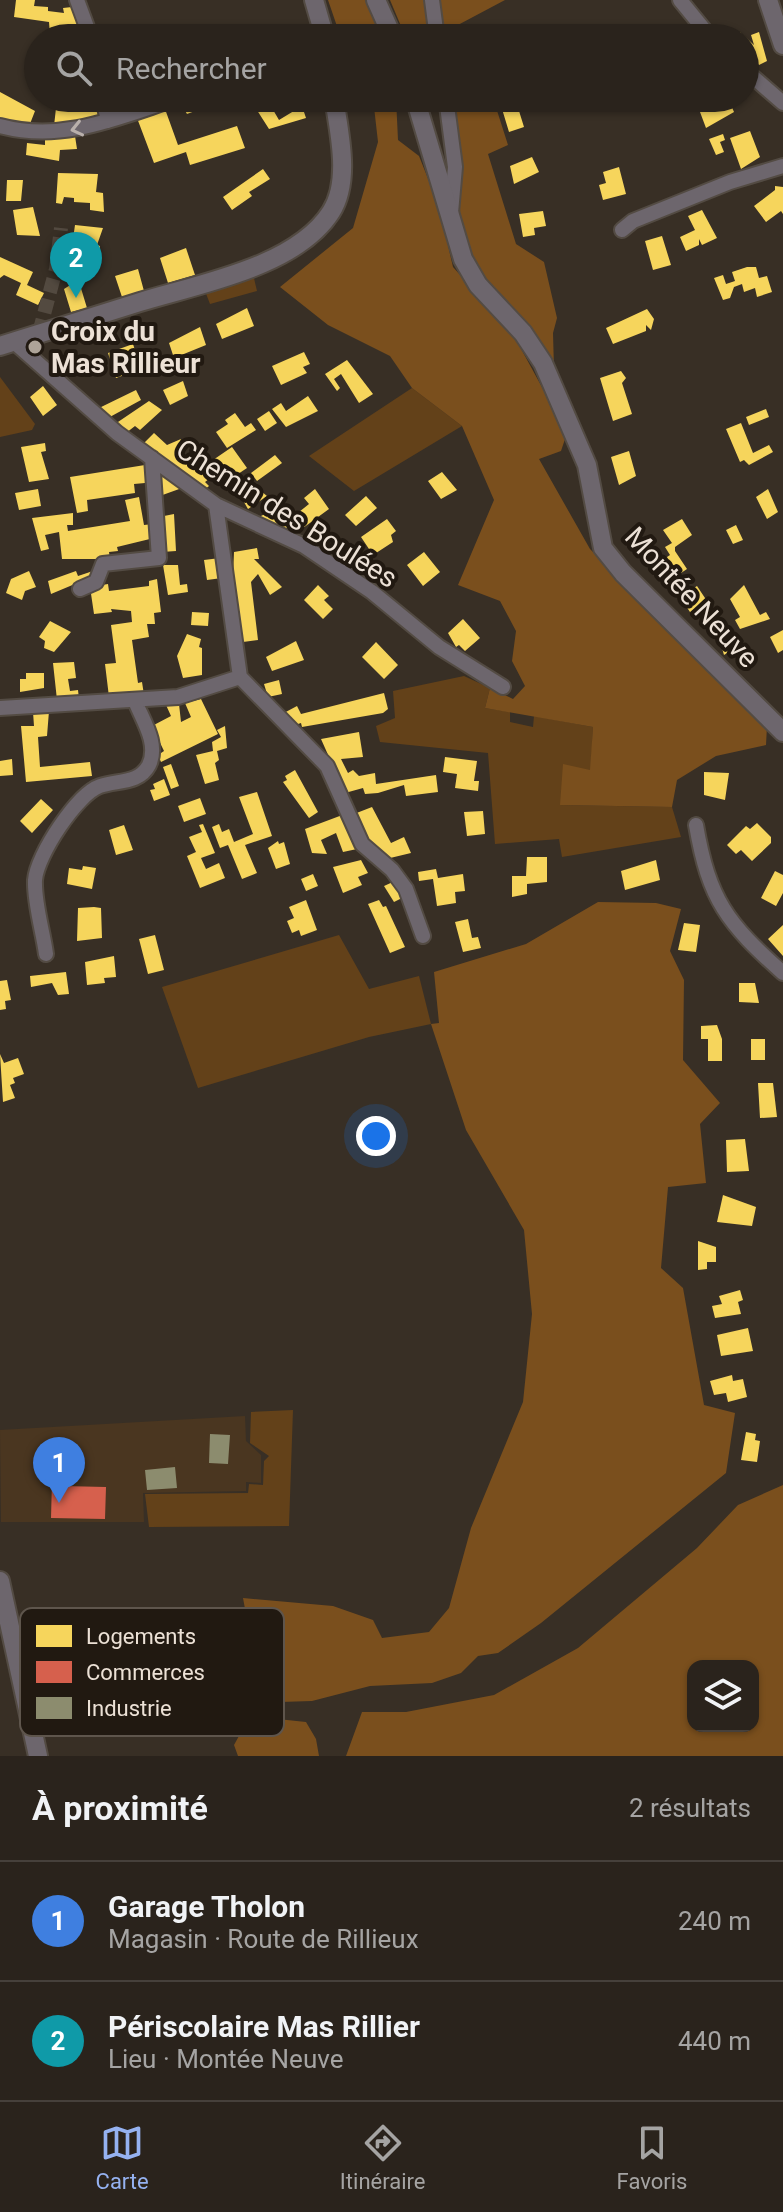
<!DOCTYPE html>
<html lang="fr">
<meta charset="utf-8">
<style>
body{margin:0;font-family:Roboto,sans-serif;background:#322b25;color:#f1f3f6}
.controls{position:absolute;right:24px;bottom:24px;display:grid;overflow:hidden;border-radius:16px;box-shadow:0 2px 6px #0004}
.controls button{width:72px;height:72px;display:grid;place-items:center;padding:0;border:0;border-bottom:2px solid #46403b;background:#2a231c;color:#f1f3f6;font:40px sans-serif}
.you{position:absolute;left:376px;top:1136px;width:28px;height:28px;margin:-20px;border:6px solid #fff;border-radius:50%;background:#1a73e8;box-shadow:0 0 0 12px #1a73e833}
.badge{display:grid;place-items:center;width:52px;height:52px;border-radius:50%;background:#95b2f1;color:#fff;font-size:26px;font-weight:700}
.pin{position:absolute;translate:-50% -66px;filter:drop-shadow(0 2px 4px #0008)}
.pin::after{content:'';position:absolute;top:42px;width:28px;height:24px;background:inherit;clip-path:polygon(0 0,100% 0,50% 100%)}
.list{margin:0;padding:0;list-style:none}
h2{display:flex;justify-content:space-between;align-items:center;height:104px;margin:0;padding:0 32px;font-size:34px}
h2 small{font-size:26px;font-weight:400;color:#a5a4a3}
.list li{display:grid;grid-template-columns:52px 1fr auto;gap:24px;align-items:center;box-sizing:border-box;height:120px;padding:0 32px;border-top:2px solid #46403b}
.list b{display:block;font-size:30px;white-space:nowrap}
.list p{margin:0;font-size:26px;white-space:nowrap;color:#a5a4a3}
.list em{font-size:26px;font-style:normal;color:#a5a4a3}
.icon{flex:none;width:44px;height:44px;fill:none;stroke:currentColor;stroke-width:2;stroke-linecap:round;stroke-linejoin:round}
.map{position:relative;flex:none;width:783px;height:1756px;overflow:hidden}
.search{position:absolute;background:#2a231c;box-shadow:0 2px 6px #0004;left:24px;right:24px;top:24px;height:88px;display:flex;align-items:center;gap:20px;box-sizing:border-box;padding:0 28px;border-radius:44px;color:#a5a4a3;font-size:30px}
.sheet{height:344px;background:#2a231c}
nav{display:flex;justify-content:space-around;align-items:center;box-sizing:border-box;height:112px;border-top:2px solid #46403b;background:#2a231c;font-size:22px;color:#a5a4a3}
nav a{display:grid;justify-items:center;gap:4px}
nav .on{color:#95b2f1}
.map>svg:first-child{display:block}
.built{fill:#4a3620}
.green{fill:#634119}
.forest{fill:#7a4f1d;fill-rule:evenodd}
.homes{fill:#f6d55c}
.shops{fill:#d6604d}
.industry{fill:#8c8c6e}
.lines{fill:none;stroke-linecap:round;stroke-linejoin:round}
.minor-tunnel{stroke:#534a40;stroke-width:14;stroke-dasharray:14 7;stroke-linecap:butt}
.minor-casing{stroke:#534b43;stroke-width:18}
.tertiary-casing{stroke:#534b43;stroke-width:22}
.minor{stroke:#6d666d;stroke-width:14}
.tertiary{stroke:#6d666d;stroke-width:18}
.oneway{stroke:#b9b0ac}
.poi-dot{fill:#ada398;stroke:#211911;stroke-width:3}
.labels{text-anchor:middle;stroke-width:8;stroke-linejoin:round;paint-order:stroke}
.poi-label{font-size:28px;font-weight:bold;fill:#ece1d6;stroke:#211911;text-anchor:start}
.street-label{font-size:28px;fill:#ece1d6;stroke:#211911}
.key{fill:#211911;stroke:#5e554c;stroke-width:2}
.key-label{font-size:22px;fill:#ece1d6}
</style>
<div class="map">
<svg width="783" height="1756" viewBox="0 0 783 1756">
<rect width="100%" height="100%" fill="#382f25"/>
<path class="built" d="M245 1416 246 1441 261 1455V1483L246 1482V1491L143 1493 144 1522H1L0 1430Z"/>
<path class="green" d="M253 274 257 291 210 304 205 291Z
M0 377 35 424 32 430 0 437Z
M412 388 462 426 354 491 309 456Z
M464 676 490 688 485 708 510 712V722L533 727 534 716 593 727 591 771 561 805 672 807 681 837 562 857 559 839 495 844 488 753 380 742 376 726 395 718 393 691Z
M339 935 369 989 419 976 431 1024 369 1037 198 1088 162 987Z
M293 1410 289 1526 149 1527 145 1494 248 1493 249 1484 263 1485 264 1461 269 1456 250 1443 251 1412Z"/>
<path class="forest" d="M328 0H369L384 38H341Z
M390 0H427L433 38H406Z
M438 0H505L456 26 457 38H443Z
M373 98H396L398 140 419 156 439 206 453 267 513 334 567 433 561 451 539 459 590 549 767 726 766 745 716 756 677 780 672 807 560 805 563 764 590 770 593 727 485 708 490 688 513 699 525 686 512 661 516 631 500 601 458 585 494 500 462 426 412 388 390 356 328 325 280 287 353 228 378 142Z
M451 98H493L508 145 488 154 516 244 544 262 557 318 553 333 554 369 474 267 458 218Z
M598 902 656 903 681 909 670 951 684 980 683 1060 720 1103 700 1124 706 1183 668 1187 661 1268 683 1288 704 1405 735 1413 726 1473 541 1623 498 1653 478 1656 461 1673 432 1683 370 1686 312 1701 280 1702 246 1696 248 1625 243 1598 333 1606 373 1620 382 1638 429 1632 449 1608 471 1528 523 1402 532 1314 524 1230 466 1130 431 1024 439 1023 434 972 526 944Z
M783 1485V1756H346L362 1712H406L494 1695 578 1648 697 1548 738 1505ZM693 1666H753V1726H693Z
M250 1716 306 1722 316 1739 319 1756H238L234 1745Z"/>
<path class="homes" d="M16 0H35L34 6 48 7V11L64 13 63 8 72 7 84 36 42 38 41 33 50 35 49 22 14 17Z
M675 24 681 38H656L654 33Z
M740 32 754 45 751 35 759 32 767 61 759 65 745 51V38H735Z
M0 92 35 111 28 129 0 118Z
M105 98H114V102L121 98H139L141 106 114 115Z
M200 98H209L204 100 206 107 187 114 181 104Z
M263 98H279L281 101 272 108 279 120 302 106 306 118 269 129 253 104Z
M515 98 524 127 509 132 499 99Z
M712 98H728L734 112 706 128 700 112 716 109Z
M100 99 102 120 54 126 56 108Z
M165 109 178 145 237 126 245 148 190 165 186 152 154 163 137 118Z
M750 131 760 157 741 169 730 138Z
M723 134 725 140 720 142 724 152 716 155 709 139Z
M75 136 77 149 60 150 59 161 26 155 27 143 45 145V139Z
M532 157 539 172 514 184 510 166Z
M619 167 626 194 603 200 599 185 606 183 603 172Z
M263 169 270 179 249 192 252 196 232 210 223 197Z
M58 173 98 174 96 192 103 193 104 212 90 210V203L74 202V198L64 197 62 204 56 203Z
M7 180H23L21 201H6Z
M775 186 783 187V214L781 211 766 222 754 206 775 190Z
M33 207 40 236 17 235 13 210Z
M702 210 717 238 702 245 699 239V245L686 251 680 237 695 230 688 216Z
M543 211 546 226 534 228 535 235 523 237 519 214Z
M75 225 103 228 97 245 100 246 99 257 71 253Z
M662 236 671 265 653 270 645 241Z
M186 248 195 275 168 283 160 258Z
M0 257 33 272 27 285 44 293 38 305 16 295 21 283 4 275 0 278Z
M747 267H756L759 278 767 276 772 292 757 297 755 288 744 292 742 284 734 287 730 298 723 300 714 278 723 275 726 284 735 281 732 272Z
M138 269 144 291 122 297 115 276Z
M75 282 76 286 80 285 87 308 71 312 64 289Z
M247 308 254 326 222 339 216 324Z
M647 309 654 319 651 330 646 325V331L613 344 606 328Z
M200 327 206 345 174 358 169 343Z
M133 344 141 369 116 378 108 353Z
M304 352 310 364 303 367 307 373 281 385 272 366Z
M347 360 373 394 359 403 341 374 334 379 340 388 337 391 325 374Z
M621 371 626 378 622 383 632 414 613 421 600 378Z
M183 381 188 396 170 405 163 390Z
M43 386 57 405 43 416 30 397Z
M136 390 141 400 108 418 97 409Z
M308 396 318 411 286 427 272 409 281 403 286 411Z
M149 401 162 410 140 430 135 426 126 433 115 424Z
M766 409 769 417 749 425 746 417Z
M269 411 277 423 265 431 257 419Z
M235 413 245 427 251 423 256 430 227 448 216 432 228 424 225 420Z
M741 423 753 453 769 445 773 452 749 465 744 460 740 462 726 429Z
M154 433 167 445 181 439 176 452 197 467V471L232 447 247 468 229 480 222 469 205 482 209 486 203 491 142 445Z
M45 443 46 451 41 452 49 479 29 482 21 447Z
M629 451 636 476 619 485 611 457Z
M275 455 282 463 257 481 251 473Z
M145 465V483L134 484 135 493 87 500 88 511 77 513 70 477Z
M158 470 182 488 157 497Z
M442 472 457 490 441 499 428 481Z
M249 481 267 496 248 509 237 490Z
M38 489 41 506 19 510 15 493Z
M315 489 329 509 292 536 259 517 267 513 284 524 309 504 304 498Z
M768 489 778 512 767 519 756 497Z
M366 496 377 508 356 526 345 515Z
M139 497 144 525 153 524 154 538 117 547 118 551 109 552 110 559H62L59 532 45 535 49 549 41 551 32 518 73 513V525H67L68 531 130 521 125 500Z
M174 514 176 551 162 552 159 517Z
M387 519 396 531 391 535 393 542 373 555 361 537Z
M682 519 692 535 675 547V551L687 569 672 579 658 563 670 555 665 547 672 543 663 530Z
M736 525 743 540 733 544 726 530Z
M257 548 259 559H254L282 587 270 595 258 574 251 582 258 640 243 642 233 578 234 552Z
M424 552 440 572 423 586 407 565Z
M220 558 222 578 207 580 204 560Z
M163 565H178L180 585 187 584 188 592 168 595Z
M29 571 36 587 25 591 22 600 6 593 11 579Z
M76 571 78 576 93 571 94 576 51 594 48 581Z
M157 579 161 612 154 613 155 624H147L149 637 132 640 138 683 142 682 144 695 109 697 105 664 116 663 111 625 132 622 131 611 111 609 112 612 94 614 90 587 108 584 109 591 149 586V581Z
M318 585 329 596 324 600 333 609 323 619 304 600Z
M744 585 760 615 766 612 770 619 740 629 735 620 740 617 730 599Z
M697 586 707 601 690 612 680 597Z
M192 612 209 613 208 626 191 625Z
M463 619 480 638 465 651 459 645 456 647 448 633Z
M50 621 71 632 54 652 44 648 45 641 39 637Z
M732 629 737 636 726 644 730 651 724 655 719 638Z
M783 630V650L778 653 770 637Z
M187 634 201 639 199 647 202 648V675L183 678 177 656Z
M296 641 304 660 272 671 266 657Z
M376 642 398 665 384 679 362 657Z
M74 662 76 678 68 679 70 691 78 690 79 699 57 700 53 663Z
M26 673H44V688L20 692V679H26Z
M279 680 282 694 268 697 264 684Z
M384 693 388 709 383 713 302 727 301 723 295 725 291 717 287 719 282 714 297 706 301 714Z
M201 699 218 734 161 762 158 755 164 751 152 726 171 716 166 705 179 704 181 722 191 717 185 703Z
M49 711 47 736 38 737 40 767 90 762 92 776 26 782 21 726H34L33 712Z
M225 726 227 748 217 751 219 760 215 763 219 780 205 784 196 755 213 751 212 742 221 737 217 730Z
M359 732 363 757 341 759 348 773 353 770 359 776 375 773 376 784 436 775 438 792 406 796 404 785 378 793 365 794 363 788 345 793 321 739Z
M445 757 477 761 474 781H479L478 791 455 788 457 774 443 772Z
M12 759 13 775 0 776V761Z
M171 764 179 786 171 789 163 767Z
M295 770 318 812 309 818 283 782 287 780 285 776Z
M704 772 729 773 725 800 704 795Z
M164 779 170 795 154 801 150 790 155 789 153 784Z
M257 792 272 836 245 845 257 873 242 879 228 845 220 848 212 827 219 824 222 832 229 829 234 842 253 834 239 797Z
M200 798 206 814 184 822 178 806Z
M41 799 53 810 32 833 20 821Z
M372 807 391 843 404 837 411 853 386 859 365 839 354 814Z
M483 811 485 834 467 836 464 812Z
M345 814 357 849 343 852 336 833 321 840 327 854 312 853 305 829Z
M757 823 771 837V843L752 861 741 850 736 854 727 845 746 826 750 829Z
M203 824 215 853 201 858 206 869 219 863 225 878 200 888 187 856 196 852 189 837 202 832 199 825Z
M124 825 133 850 116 855 109 830Z
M278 841 279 844 284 842 290 864 276 869 268 848Z
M527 857H547V882L527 884V894L512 897V876H526Z
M361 860 368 873 358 877 362 885 343 893 333 867Z
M656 860 660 880 625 890 621 871Z
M83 866 96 868 92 889 67 884 69 868 82 870Z
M436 869 438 878 463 874 465 891 455 892 456 903 437 906 433 879 419 881 418 872Z
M775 871 783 875V893L776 906 761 898Z
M313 874 318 886 306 891 301 879Z
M395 881 404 897 394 902 384 886Z
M306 900 317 930 301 936 299 930 292 933 287 921 294 918 289 907Z
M379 900 383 907 386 906 405 947 390 953 368 904Z
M94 907 101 908 102 938 77 941 78 908Z
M468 919 472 938 478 937 481 948 463 952 455 922Z
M684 923 700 925 696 952 678 950Z
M783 925V956L768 939Z
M155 935 164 970 148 974 139 939Z
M114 956 116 977 104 978 105 983 87 985 85 962Z
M66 972 69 994 58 995 52 983 31 987 30 976Z
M7 980 11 1000 5 1001 6 1009 0 1010V981Z
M739 983H755L759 1003 739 1002Z
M717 1025 722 1039V1061H708V1039H701V1026Z
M751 1039H765V1060H751Z
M0 1054 4 1063 18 1058 24 1074 13 1078 15 1083 10 1085 15 1098 3 1102Z
M758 1083H773L777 1117 760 1118Z
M745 1139 749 1171 727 1172 726 1140Z
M723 1195 756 1207 752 1226 717 1222Z
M698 1241 716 1247V1262H707V1269L698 1270Z
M740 1290 743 1300 738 1302 741 1314 715 1318 712 1306 722 1304 719 1296Z
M748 1328 753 1351 721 1356 717 1335Z
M732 1375 733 1381 743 1379 747 1397 728 1402 726 1393 714 1395 710 1381Z
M746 1432 756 1434 755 1440 760 1441 757 1462 741 1460Z"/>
<path class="shops" d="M52 1481H63V1486L106 1487 105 1519 51 1518Z"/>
<path class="industry" d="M210 1434 230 1435 228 1464 209 1463Z
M175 1467 177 1488 147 1490 145 1470Z"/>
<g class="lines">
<path class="minor-tunnel" d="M39 333 56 269 61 228"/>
<g class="minor-casing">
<path id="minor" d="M77 0 91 38
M432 0 437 38
M680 0 711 38
M745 70 783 103
M103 98 108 121
M446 98 455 167 451 213
M0 126C63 143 119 117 178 98
M622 230 633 221 730 182 783 166
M14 342 117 433 216 505 304 546 372 592 439 647 503 687
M216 505 240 677 327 766 362 844 392 870 406 889 423 936
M80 589 96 582 103 564 159 558 152 458
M0 708 178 697 240 677
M696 825C709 900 727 923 783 973
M46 954C43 931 34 903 35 880 37 855 77 794 100 786 118 780 139 784 149 765 159 744 143 721 135 701"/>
</g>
<g class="tertiary-casing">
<path id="tertiary" d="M314 0 325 38
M376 0 393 38
M768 0 783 45
M415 98 463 259 478 285 523 333 543 363 587 465 603 548 623 573 783 732
M0 346C47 331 93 317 140 302 198 284 296 267 331 212 351 181 339 132 334 98
M0 1581 38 1756"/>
</g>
<use href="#minor" class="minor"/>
<use href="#tertiary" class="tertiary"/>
</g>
<defs><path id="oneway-chevron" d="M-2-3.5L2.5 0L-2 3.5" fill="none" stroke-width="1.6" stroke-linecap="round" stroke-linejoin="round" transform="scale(2)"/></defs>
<use class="oneway" href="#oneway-chevron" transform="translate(77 129) rotate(167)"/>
<circle class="poi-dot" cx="35" cy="347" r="8"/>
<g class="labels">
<g class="poi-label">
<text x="51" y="341">Croix du<tspan x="51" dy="32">Mas Rillieur</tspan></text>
</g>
<g class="street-label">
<text transform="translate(287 513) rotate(32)" y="10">Chemin des Boulées</text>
<text transform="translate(692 597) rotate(47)" y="10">Montée Neuve</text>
</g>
</g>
<rect x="20" y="1608" width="264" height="128" rx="12" class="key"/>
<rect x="36" y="1625" width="36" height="22" fill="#f6d55c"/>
<rect x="36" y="1661" width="36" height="22" fill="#d6604d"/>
<rect x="36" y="1697" width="36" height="22" fill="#8c8c6e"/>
<g class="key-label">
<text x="86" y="1644">Logements</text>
<text x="86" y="1680">Commerces</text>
<text x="86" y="1716">Industrie</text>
</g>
</svg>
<div class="controls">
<button><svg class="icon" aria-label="layers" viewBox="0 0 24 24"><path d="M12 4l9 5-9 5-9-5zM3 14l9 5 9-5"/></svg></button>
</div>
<div class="you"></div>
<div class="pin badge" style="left:59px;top:1503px;background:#3f7fe0">1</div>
<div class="pin badge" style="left:76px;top:298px;background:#0f9aa8">2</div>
<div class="search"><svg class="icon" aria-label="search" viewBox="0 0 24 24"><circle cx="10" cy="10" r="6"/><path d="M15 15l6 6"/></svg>Rechercher</div>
</div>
<section class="sheet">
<h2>À proximité<small>2 résultats</small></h2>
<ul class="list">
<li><span class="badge" style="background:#3f7fe0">1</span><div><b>Garage Tholon</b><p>Magasin · Route de Rillieux</p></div><em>240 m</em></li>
<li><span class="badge" style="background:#0f9aa8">2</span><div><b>Périscolaire Mas Rillier</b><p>Lieu · Montée Neuve</p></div><em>440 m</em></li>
</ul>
</section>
<nav>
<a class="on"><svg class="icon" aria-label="map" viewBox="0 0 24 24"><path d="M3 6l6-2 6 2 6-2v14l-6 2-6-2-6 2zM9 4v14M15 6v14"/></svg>Carte</a>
<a><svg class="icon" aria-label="directions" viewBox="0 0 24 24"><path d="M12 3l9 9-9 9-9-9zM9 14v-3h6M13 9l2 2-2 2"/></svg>Itinéraire</a>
<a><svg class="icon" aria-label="saved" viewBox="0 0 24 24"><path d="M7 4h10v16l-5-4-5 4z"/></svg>Favoris</a>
</nav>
